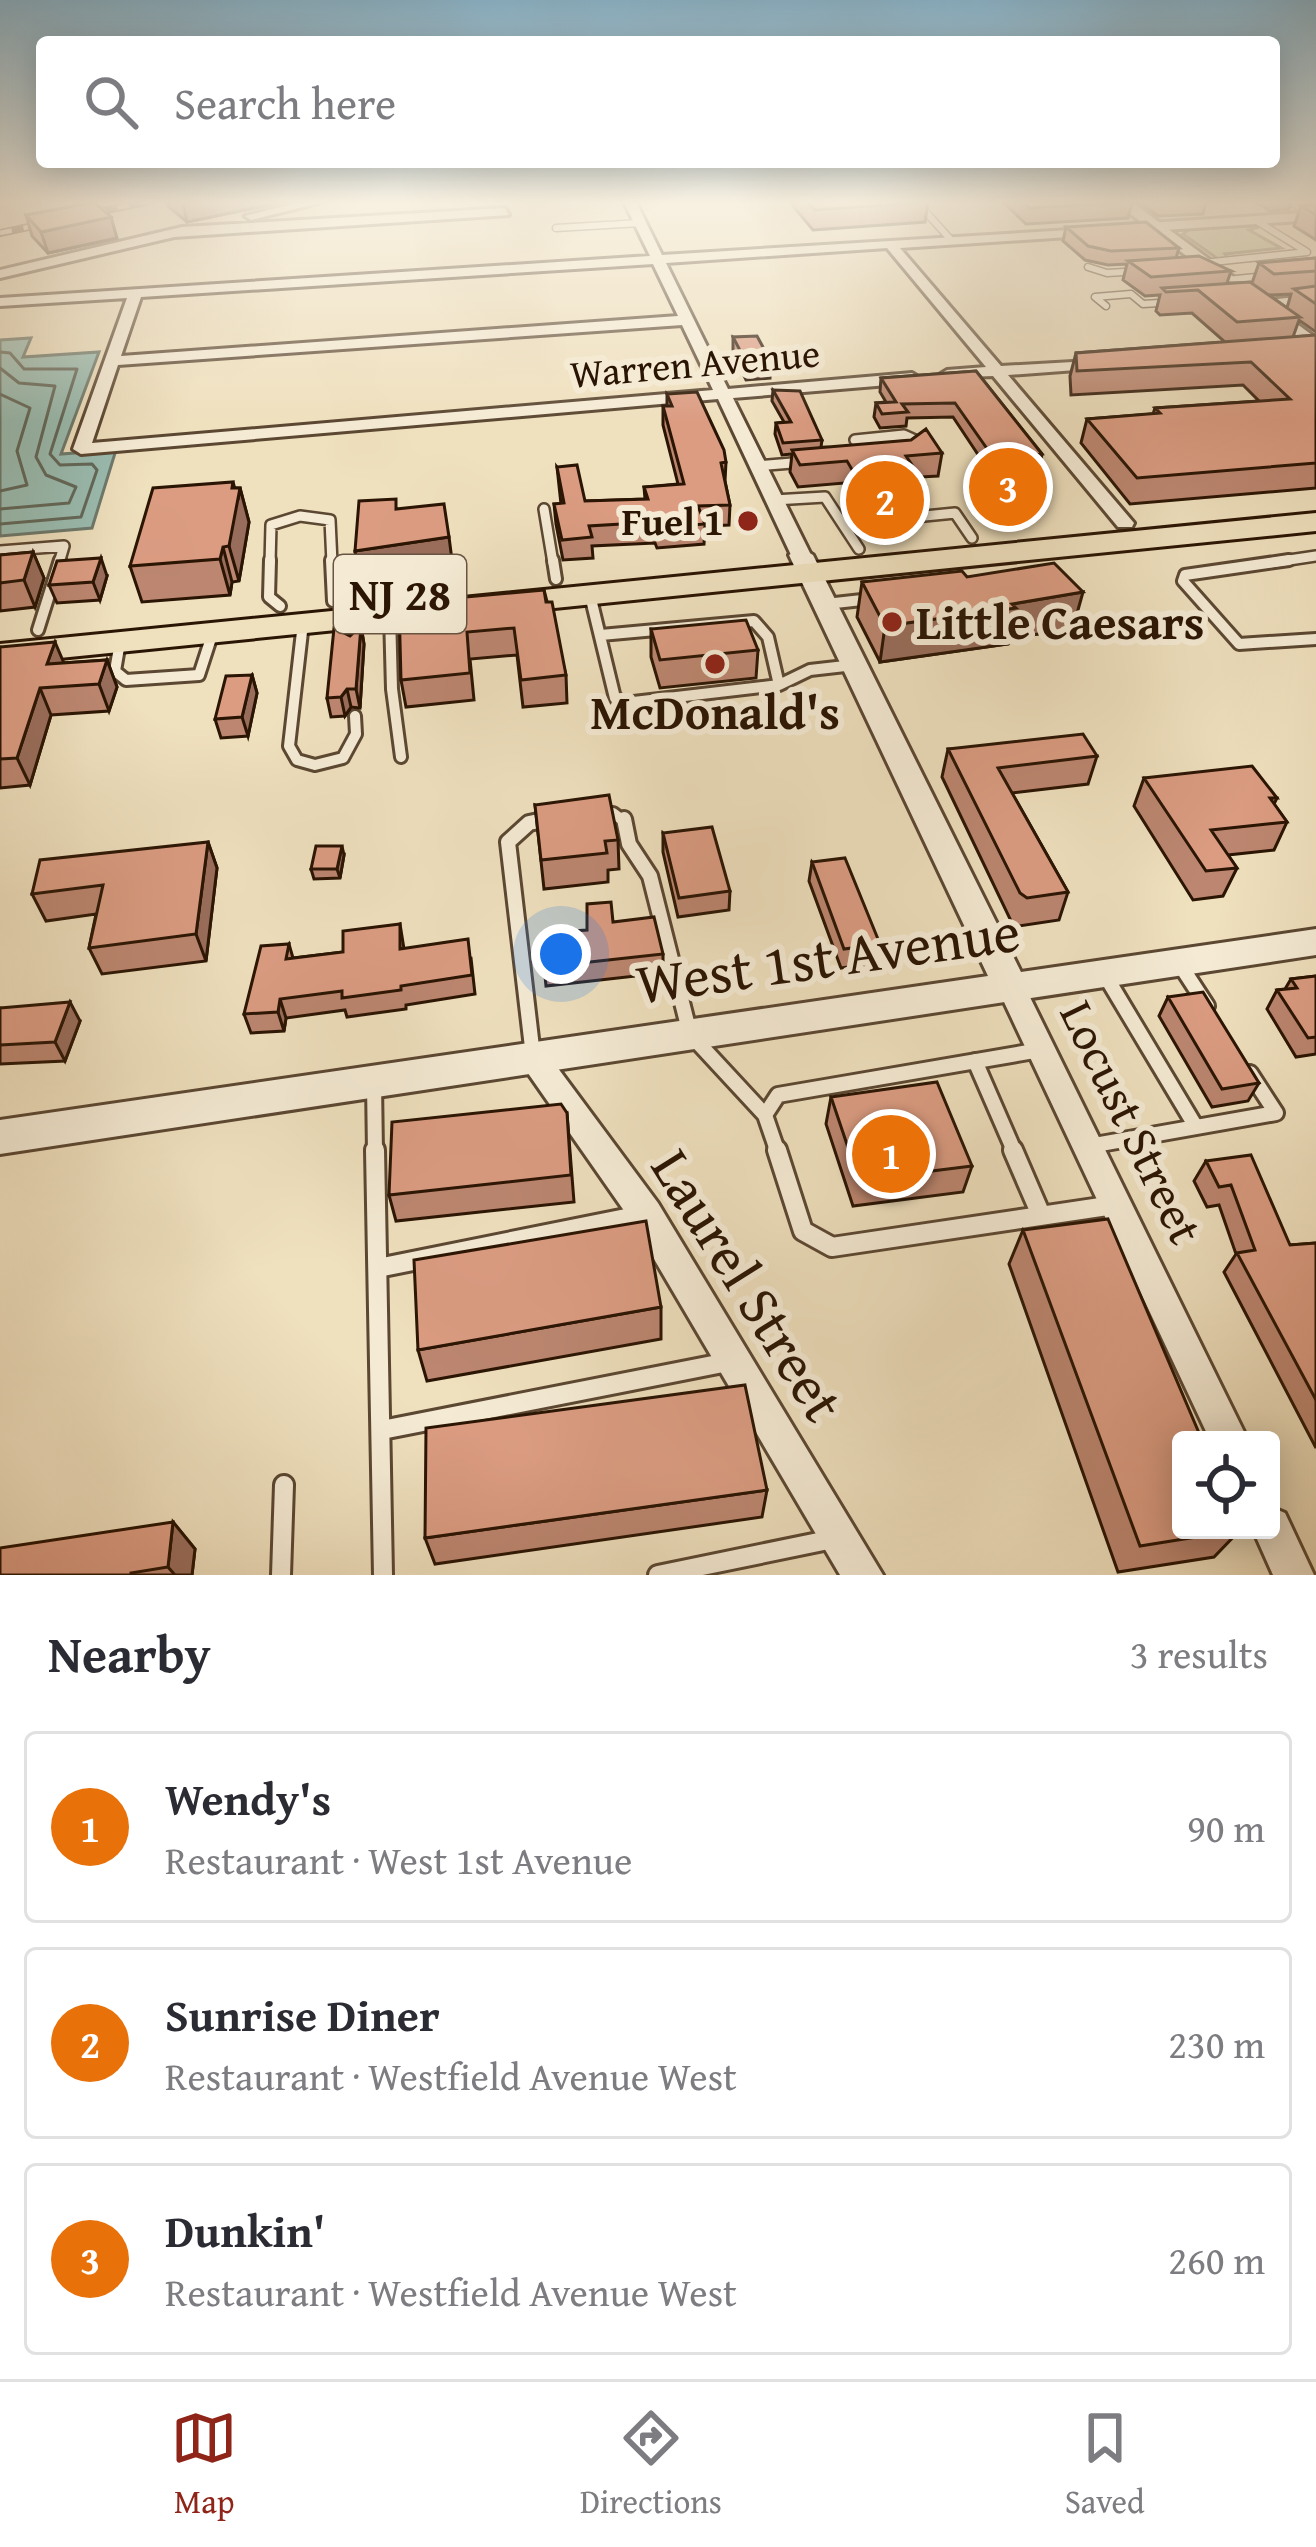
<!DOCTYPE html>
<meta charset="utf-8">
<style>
body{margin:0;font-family:"Gentium Book Plus",serif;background:#f2f2f3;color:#2b2b33}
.controls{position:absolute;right:36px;bottom:36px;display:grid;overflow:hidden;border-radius:12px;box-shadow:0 6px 30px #0003}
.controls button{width:108px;height:108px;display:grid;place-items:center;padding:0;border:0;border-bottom:3px solid #e1e1e2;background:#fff;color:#2b2b33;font:60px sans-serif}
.you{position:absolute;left:561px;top:954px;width:42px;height:42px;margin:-30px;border:9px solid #fff;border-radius:50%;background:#1a73e8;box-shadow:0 0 0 18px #1a73e833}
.badge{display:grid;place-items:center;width:78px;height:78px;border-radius:50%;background:#8f2418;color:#fff;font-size:39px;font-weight:700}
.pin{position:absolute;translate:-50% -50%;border:6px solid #fff;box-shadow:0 3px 12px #0006}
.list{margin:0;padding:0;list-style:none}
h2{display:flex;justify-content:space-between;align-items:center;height:156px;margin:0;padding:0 48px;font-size:51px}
h2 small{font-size:39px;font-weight:400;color:#7c7c81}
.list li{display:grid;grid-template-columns:78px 1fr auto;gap:36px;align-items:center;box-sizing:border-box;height:192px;margin:0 24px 24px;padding:0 24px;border:3px solid #e1e1e2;border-radius:12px}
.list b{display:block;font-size:45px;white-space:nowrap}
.list p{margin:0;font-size:39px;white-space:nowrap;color:#7c7c81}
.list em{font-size:39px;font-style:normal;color:#7c7c81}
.icon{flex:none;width:66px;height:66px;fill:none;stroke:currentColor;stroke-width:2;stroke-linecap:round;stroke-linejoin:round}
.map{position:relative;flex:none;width:1316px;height:1575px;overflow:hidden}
.search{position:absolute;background:#fff;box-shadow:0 6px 30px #0003;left:36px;right:36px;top:36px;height:132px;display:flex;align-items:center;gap:30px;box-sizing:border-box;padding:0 42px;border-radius:12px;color:#7c7c81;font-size:45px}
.sheet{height:804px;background:#fff}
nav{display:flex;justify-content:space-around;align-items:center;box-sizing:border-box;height:168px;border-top:3px solid #e1e1e2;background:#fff;font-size:33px;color:#7c7c81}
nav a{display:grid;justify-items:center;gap:6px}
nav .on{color:#8f2418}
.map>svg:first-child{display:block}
.green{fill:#bcc18f;stroke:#736a49;stroke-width:3}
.water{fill:#9abdb2;stroke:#6d796c;stroke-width:3}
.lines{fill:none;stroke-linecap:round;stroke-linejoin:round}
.shore{stroke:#62685a;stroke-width:3}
.service-far4-casing{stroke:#5b4732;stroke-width:9}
.service-far3-casing{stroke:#5b4732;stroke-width:14}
.service-far2-casing{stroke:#5b4732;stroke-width:16}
.service-far1-casing{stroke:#5b4732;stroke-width:20}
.service-casing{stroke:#5b4732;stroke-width:24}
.minor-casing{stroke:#5b4732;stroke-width:6}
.tertiary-casing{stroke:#5b4732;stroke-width:6}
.primary-casing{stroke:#2a1403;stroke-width:6}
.service-far4{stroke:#f5ebd5;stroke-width:6}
.service-far3{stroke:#f5ebd5;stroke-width:9}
.service-far2{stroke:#f5ebd5;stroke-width:10}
.service-far1{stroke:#f5ebd5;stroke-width:14}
.service{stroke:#f5ebd5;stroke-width:18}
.minor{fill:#f5ebd5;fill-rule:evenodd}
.tertiary{fill:#f5ebd5;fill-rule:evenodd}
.primary{fill:#efe0be;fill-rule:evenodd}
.rail-casing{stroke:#2a1403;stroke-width:8}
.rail{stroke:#f5ebd5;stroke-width:4.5;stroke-dasharray:12;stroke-linecap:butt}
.wall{fill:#bc8670;stroke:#2a1403;stroke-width:3;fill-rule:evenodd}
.shaded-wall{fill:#996d5b;stroke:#2a1403;stroke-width:3}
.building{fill:#db9c82;stroke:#2a1403;stroke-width:3}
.poi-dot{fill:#8f2418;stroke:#f5ebd5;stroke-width:4.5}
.labels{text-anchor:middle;stroke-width:12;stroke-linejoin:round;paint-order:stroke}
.far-street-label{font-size:39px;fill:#2a1403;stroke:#f5ebd5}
.far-poi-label{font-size:39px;font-weight:bold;fill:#2a1403;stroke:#f5ebd5;text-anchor:end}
.shield{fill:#f5ebd5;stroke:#675442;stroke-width:3}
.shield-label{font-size:45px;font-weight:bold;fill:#2a1403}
.poi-label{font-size:48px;font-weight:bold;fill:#2a1403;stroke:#f5ebd5;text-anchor:start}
.street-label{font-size:48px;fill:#2a1403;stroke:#f5ebd5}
.near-street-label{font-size:57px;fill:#2a1403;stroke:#f5ebd5}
</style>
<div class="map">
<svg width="1316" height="1575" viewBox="0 0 1316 1575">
<rect width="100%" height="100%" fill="#efe0be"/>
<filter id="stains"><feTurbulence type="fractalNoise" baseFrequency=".00167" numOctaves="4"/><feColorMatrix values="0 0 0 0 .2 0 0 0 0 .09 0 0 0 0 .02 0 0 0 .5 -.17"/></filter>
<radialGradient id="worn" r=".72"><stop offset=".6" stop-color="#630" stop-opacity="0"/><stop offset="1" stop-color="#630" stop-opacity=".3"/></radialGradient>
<path class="green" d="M1251 226 1259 227 1249 230 1281 248 1225 254 1229 258 1218 259 1183 234 1190 229Z"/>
<path class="water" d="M31 338 23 357 99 352 61 454 116 450 92 528 0 536V340Z"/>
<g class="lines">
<path class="shore" d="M0 352 10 353 24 369H77L50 454 60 465 92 464 97 470 81 517 0 524
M0 368 19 383 55 386 36 457 46 475 76 487 69 503 0 509
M0 394 30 408 17 451 27 485 0 491"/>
<g class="service-far4-casing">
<path id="service-far4" d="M915 200 951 240
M1288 200 1314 216
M556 228 640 223
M1203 263 1307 252 1255 220
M1088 267 1107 273 1141 271
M1226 280 1266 276
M1106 306 1095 297 1131 294 1143 304 1175 302"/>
</g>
<g class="service-far3-casing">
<path id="service-far3" d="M855 440 904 435 915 440 913 450
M757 466 804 462
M774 500 825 497 859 549
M544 509 553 563
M844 524 955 513 972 538
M0 551 64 546 59 563
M270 563 271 525 300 516 330 520 332 563
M1269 563 1316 556"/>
</g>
<g class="service-far2-casing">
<path id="service-far2" d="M270 560 269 597 280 606
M331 560 333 601
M553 560 556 579
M1289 560 1185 575 1183 581 1239 644 1316 639
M590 595 615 698 625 703 779 685 810 670 854 665
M826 604 871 599
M390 614 392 689 401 757
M303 623 289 746 297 760 315 765 343 758 356 734 355 716
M38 630 60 560
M601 635 754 621 768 637 779 685
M120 642 115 671 126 680 199 675 213 632
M596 813H613L625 822
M534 822 552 818"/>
</g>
<g class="service-far1-casing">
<path id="service-far1" d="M624 819 629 844 650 876 690 1034 765 1115
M1179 963 1207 1006
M1105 975 1196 1127
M533 1056 508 842 529 823 548 819
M975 1061 1015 1153
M374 1083 375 1153
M1089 1146 1276 1113 1250 1073
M778 1153 765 1115 778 1095 1040 1050"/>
</g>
<g class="service-casing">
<path id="service" d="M375 1150 383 1575
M777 1150 803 1231 832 1247 1114 1205
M1013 1150 1041 1215
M378 1268 641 1215
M382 1430 728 1362
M281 1575 284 1485
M658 1575 833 1539"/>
</g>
<g class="minor-casing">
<path id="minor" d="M308 200H331L251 220 245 216Z
M623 200H635L662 255 1102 228V234L1098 235 900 248 1001 366 1108 360 1111 363 1103 368 1008 375 1134 523 1132 527H1118L993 376 942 378 939 375 947 370 986 367 887 248 666 263 728 389 912 373 920 378 912 383 733 398 811 555 801 561 791 555 718 399 81 454 73 449 127 298 0 306V298L650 256ZM653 264 678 316 121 356 141 297ZM682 325 713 390 92 443 118 365Z
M505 208 509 215 174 237 0 278V270L182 227Z
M1316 212V220L1133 232 1127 228 1133 224Z
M1316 295V303L1259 309 1252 305 1259 301Z
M1011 976 1021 979 1025 987 1248 1440H1210L997 987 1001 979Z
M533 1045 543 1048 658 1203 883 1575H840L634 1225 523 1066 518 1057 523 1048Z
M1271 1507 1285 1513 1314 1575H1273L1253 1530H1271Z"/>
</g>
<g class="tertiary-casing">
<path id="tertiary" d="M1112 200H1129L1316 338V353Z
M801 548 813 555 1021 972 1316 929V955L0 1154V1120L988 976 789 555Z"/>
</g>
<g class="primary-casing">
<path id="primary" d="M1316 513V531L0 664V644Z"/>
</g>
<use href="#service-far4" class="service-far4"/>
<use href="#service-far3" class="service-far3"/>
<use href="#service-far2" class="service-far2"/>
<use href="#service-far1" class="service-far1"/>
<use href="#service" class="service"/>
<use href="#minor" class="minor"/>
<use href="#tertiary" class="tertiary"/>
<use href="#primary" class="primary"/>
<g class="rail-casing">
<path id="rail" d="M0 233 154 200"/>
</g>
<use href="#rail" class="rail"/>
</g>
<path class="wall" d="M166 200H282L283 202 187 222 168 206Z
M788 200H926L928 202 925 222 813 230Z
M1001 200H1129L1132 202 1128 218 1026 224Z
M1137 200H1207L1203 214 1158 216Z
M1253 200H1292L1289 209 1270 211Z
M1304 200H1316V240L1294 226 1301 206 1310 205Z
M26 215 117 238 48 253 32 236Z
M1066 227 1179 248 1176 258 1231 271 1227 283H1252L1259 263 1316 258V332L1299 320 1293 337 1316 335V488L1130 504 1081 443 1087 419 1153 414 1155 408 1259 401 1243 385 1071 395 1070 376 1076 353 1225 342 1192 313 1160 315 1156 311 1160 295 1145 296 1123 280 1127 264 1108 265 1085 260 1063 241ZM1291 294 1287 308 1269 295Z
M733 337 771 362 770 378 746 380 733 353Z
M976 371 1042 454 1039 469 1042 475 1039 489 1016 492 985 465 953 417 907 418 906 426 880 428 874 417 876 403 886 402 880 392 881 378Z
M773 390 822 440 821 447 942 453 938 476 920 477 925 484 922 507 861 513 844 483 798 487 790 472 792 454 782 455 775 434 776 423 784 422 772 401Z
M667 394 726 462 725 481 730 505 729 525 705 526 704 544 657 548 655 543 592 546 593 558 563 560 556 524 554 504H561L557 467 585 501 645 499 644 487 678 484 663 425V406H667Z
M235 488H240L249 522 239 581 232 582 230 595 142 602 130 566Z
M33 552 44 578 35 607 0 611V555Z
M107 576 100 600 57 603 49 585Z
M967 577 1073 628 1009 639 1008 644 880 662 857 617 862 582Z
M544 590 566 675 567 703 523 707 517 655 470 659 474 700 406 707 401 680 399 603Z
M361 626 364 644 360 708 351 707 345 716 331 717 327 698 350 636Z
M651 629 758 650 756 678 660 688 651 657Z
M0 647 64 663 107 660 117 687 109 711 51 715 30 785 0 788Z
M252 675 257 693 248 736 221 738 215 719Z
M948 749 1097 756 1088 784 1012 793 1068 892 1059 920 1019 926 1011 921 942 777Z
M1144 778 1277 798 1274 804 1287 822 1274 850 1228 855 1237 868 1223 896 1193 900 1134 806Z
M535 805 618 840 619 869 608 870V882L544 889Z
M663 833 730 891 729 910 678 917 663 852Z
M208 842 217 868 206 961 102 974 89 948 96 914 46 921 32 894Z
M344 855 340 878 314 879 311 869Z
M812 862 880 944 877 963 841 968 809 881Z
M613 922 663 954V973L546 986 544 967 587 930Z
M400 924 404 949 471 958 475 994 406 1005V1009L347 1017 345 1010 286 1018 284 1031 251 1033 244 1014 289 944 293 958 343 952Z
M1316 976V1054L1296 1057 1267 1009 1277 990 1285 989 1291 979Z
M1168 997 1259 1083 1248 1101 1212 1107 1159 1016Z
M0 1008 80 1021 65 1061 0 1064Z
M831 1097 972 1166 963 1192 853 1206 826 1124Z
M567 1113 574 1202 396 1221 389 1195Z
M1206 1161 1290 1245 1316 1243V1448L1224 1272 1236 1254 1219 1205 1207 1207 1194 1181Z
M1023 1230 1240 1530 1214 1557 1118 1572 1009 1264Z
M661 1307V1339L427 1381 418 1350Z
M767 1490 762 1517 435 1564 425 1538Z
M173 1522 195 1549 192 1575H0Z"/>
<path class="shaded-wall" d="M182 200H282L283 202 187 222Z
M111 217 117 238 48 253 41 232Z
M233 482 238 500 240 488 249 522 239 581 229 546Z
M449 537 452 560 359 575 355 551Z
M223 547 232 582 230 595 220 559Z
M33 552 44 578 35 607 24 580Z
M101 558 107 576 100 600 93 582Z
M1083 592 1073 628 1009 639 1008 644 880 662 885 626Z
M361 626 364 644 360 708 356 689Z
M55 642 66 668 47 664Z
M107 660 117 687 109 711 99 684Z
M252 675 257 693 248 736 242 717Z
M40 688 51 715 30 785 17 758Z
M347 689 351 707 345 716 341 697Z
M208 842 217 868 206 961 196 934Z
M342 846 344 855 340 878 337 869Z
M280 999 286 1018 284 1031 278 1012Z
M70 1002 80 1021 65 1061 55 1042Z
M173 1522 195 1549 192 1575H175L168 1567Z"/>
<path class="building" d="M806 200H926L928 202 815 210Z
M1021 200H1129L1132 202 1029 208Z
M94 202 111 217 41 232 26 215Z
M1316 205V215L1301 206Z
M1146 222 1179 248 1111 251 1088 246 1066 227Z
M1199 256 1231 271 1151 277 1128 261Z
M1316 258V271L1274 274 1259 263Z
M1250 282 1300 317 1237 322 1198 290 1166 292 1162 288Z
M1316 286V304L1294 289Z
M1316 335V463L1137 478 1087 419 1160 413 1155 408 1290 399 1251 362 1077 371 1076 353Z
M757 336 771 362 747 364 733 337Z
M976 371 1042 454 1031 455 1042 475 1019 477 988 450 955 403 902 404 908 412 882 414 876 403 896 402 881 378Z
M773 390 800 391 822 440 783 443 776 423 791 422Z
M697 392 724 450 726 462 721 463 730 505 698 506 705 524 657 528 655 522 589 526 592 537 562 540 554 504 564 503 557 467 577 465 585 501 648 499 644 487 684 484 663 406H672L667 394Z
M926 429 942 453 906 456 925 484 864 490 847 461 800 465 792 450 911 440Z
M233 482 232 488H240L229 546 223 547 220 559 130 566 153 488Z
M396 499V509L444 504 449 537 355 551 359 501Z
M33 552 24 580 0 583V555Z
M101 558 93 582 49 585 57 561Z
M1054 563 1083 592 1012 604 1016 608 885 626 862 582 962 571 967 577Z
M544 590 546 602H552L566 675 521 680 514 628 467 632 470 673 401 680 399 603Z
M746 620 758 650 660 660 651 629Z
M361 626 356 689H347L341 697 327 698 334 628 350 636Z
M55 642 47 664 107 660 99 684 40 688 17 758 0 759V647Z
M252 675 242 717 215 719 226 676Z
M1083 734 1097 756 998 768 1068 892 1027 898 1020 893 948 749Z
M1252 766 1277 798H1270L1287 822 1211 830 1237 868 1206 871 1144 778Z
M609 795 618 840 605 841 607 853 541 860 535 805Z
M712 827 730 891 679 898 663 833Z
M208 842 196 934 89 948 103 885 32 894 40 860Z
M316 846H342L337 869H311Z
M845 858 880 944 844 949 812 862Z
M611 902 613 922 654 917 663 954 544 967 543 933 587 930V904Z
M400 924V949L468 939 472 975 401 986V990L342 998V991L280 999 278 1012 244 1014 261 946 289 944 286 959 343 952V931Z
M1316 976V1037L1308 1038 1277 990 1297 988 1291 979Z
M1203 992 1259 1083 1222 1089 1168 997Z
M70 1002 55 1042 0 1045V1008Z
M937 1082 972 1166 859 1180 831 1097Z
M561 1104 567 1113 571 1175 389 1195 392 1122Z
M1251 1155 1290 1245 1316 1243V1400L1237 1253 1255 1250 1231 1185 1219 1187 1206 1161Z
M1108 1219 1202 1440H1181V1530H1240L1140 1546 1023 1230Z
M646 1221 661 1307 418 1350 414 1260Z
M745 1385 767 1490 425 1538 426 1428Z
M173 1522 168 1567 131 1573V1575H0V1548Z"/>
<linearGradient id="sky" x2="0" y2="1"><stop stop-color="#89b8d2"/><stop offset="0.48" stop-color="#f8f1e2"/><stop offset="1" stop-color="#f8f1e2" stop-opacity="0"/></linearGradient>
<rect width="1316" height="421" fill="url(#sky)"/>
<g class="poi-dot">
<circle cx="748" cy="521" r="12"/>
<circle cx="892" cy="622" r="12"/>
<circle cx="715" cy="664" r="12"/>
</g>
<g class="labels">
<g class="far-street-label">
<text transform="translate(695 363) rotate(-5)" y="14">Warren Avenue</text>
</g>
<g class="far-poi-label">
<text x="724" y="535">Fuel 1</text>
</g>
<rect class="shield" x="334" y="555" width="132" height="78" rx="9"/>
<g class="shield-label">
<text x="400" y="610">NJ 28</text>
</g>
<g class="poi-label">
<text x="916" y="639">Little Caesars</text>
<text x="715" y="729" text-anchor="middle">McDonald's</text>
</g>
<g class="street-label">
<text transform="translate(1132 1122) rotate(64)" y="17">Locust Street</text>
</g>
<g class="near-street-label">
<text transform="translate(828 957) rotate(-8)" y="20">West 1st Avenue</text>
<text transform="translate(748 1285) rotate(58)" y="20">Laurel Street</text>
</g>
</g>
<rect width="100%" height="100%" filter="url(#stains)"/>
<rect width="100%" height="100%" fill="url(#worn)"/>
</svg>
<div class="controls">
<button><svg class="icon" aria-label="locate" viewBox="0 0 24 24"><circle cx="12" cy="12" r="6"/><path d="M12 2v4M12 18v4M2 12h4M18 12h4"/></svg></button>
</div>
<div class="you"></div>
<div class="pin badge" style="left:891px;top:1154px;background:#e8710a">1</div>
<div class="pin badge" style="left:885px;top:500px;background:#e8710a">2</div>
<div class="pin badge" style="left:1008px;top:487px;background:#e8710a">3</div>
<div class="search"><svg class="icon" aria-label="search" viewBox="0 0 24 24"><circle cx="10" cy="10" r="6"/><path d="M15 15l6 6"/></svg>Search here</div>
</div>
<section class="sheet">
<h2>Nearby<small>3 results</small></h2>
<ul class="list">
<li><span class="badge" style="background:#e8710a">1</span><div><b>Wendy's</b><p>Restaurant · West 1st Avenue</p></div><em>90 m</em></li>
<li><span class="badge" style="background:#e8710a">2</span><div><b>Sunrise Diner</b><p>Restaurant · Westfield Avenue West</p></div><em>230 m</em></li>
<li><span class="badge" style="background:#e8710a">3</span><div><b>Dunkin'</b><p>Restaurant · Westfield Avenue West</p></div><em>260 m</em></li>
</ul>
</section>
<nav>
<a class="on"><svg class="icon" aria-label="map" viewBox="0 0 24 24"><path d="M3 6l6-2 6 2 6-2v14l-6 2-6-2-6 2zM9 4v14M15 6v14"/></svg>Map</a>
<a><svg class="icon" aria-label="directions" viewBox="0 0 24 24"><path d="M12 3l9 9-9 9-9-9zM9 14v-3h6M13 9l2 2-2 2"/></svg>Directions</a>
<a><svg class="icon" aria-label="saved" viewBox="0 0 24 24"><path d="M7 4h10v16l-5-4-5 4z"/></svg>Saved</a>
</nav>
